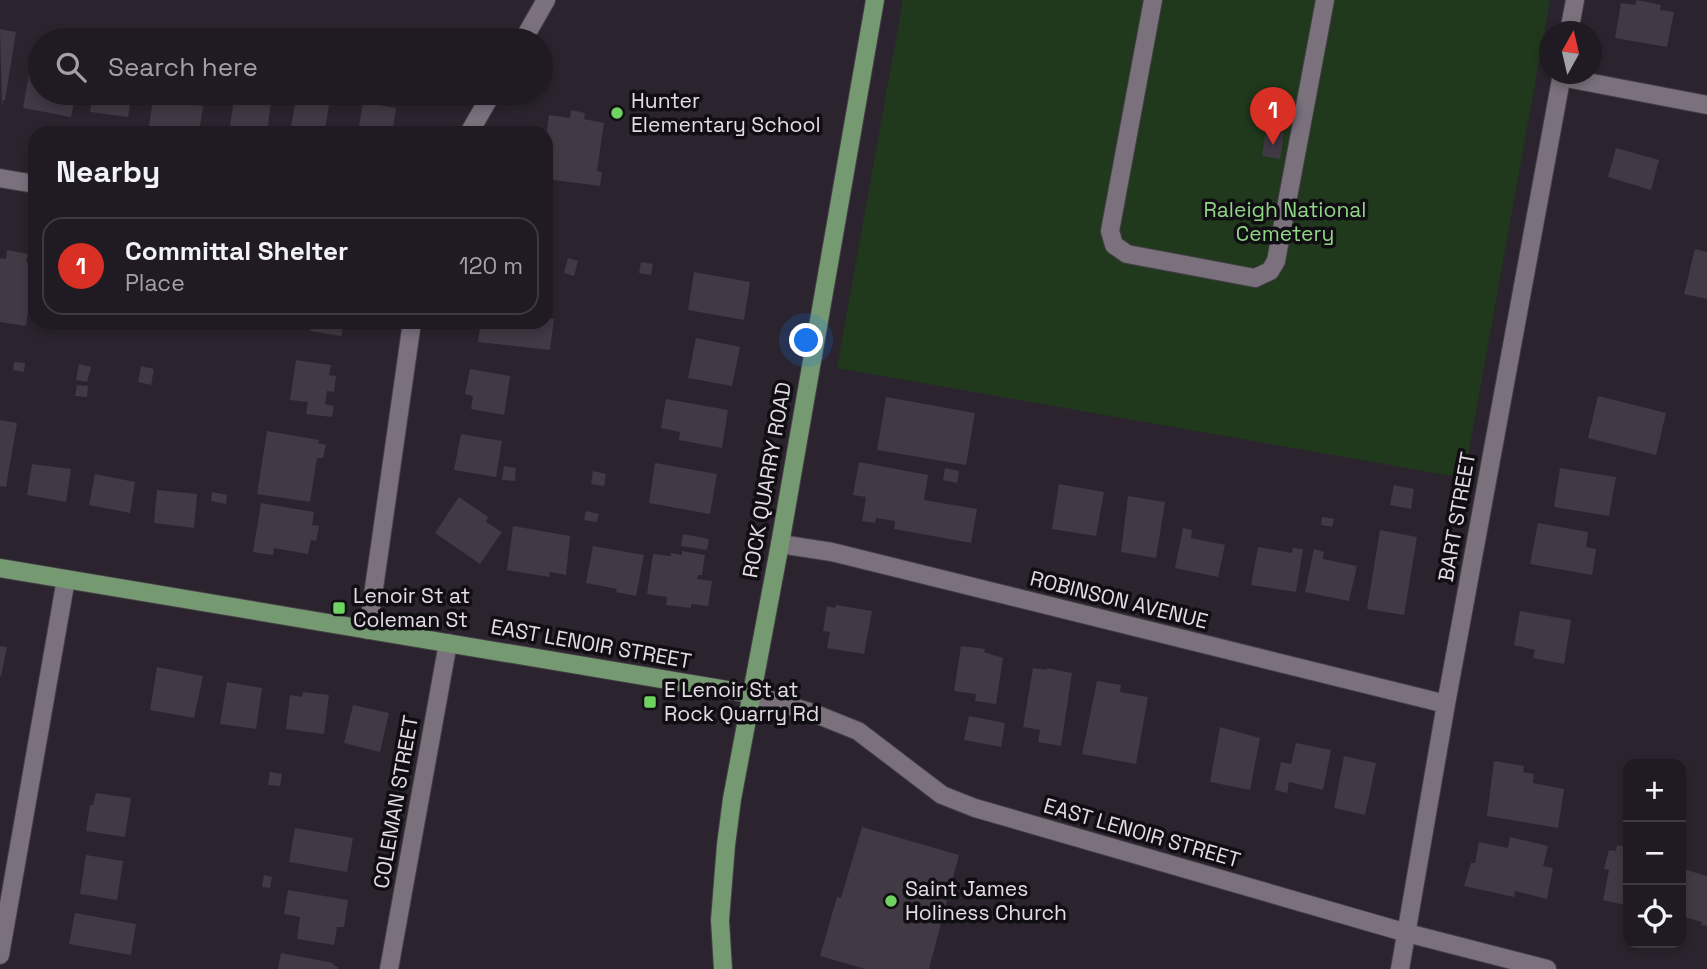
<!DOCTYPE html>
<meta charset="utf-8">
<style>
body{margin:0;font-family:"Space Grotesk",sans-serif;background:#2d282f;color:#f1f3f6}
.controls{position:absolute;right:21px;bottom:21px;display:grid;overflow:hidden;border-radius:14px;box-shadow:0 4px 10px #0003}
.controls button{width:63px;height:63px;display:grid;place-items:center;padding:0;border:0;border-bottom:2px solid #3d3940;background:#201b22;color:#f1f3f6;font:35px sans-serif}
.compass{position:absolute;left:1539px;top:21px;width:63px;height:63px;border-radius:50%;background:#201b22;box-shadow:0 4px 10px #0003;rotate:8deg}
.you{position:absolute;left:807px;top:341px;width:24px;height:24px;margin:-18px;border:5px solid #fff;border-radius:50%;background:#1a73e8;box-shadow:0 0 0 10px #1a73e833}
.badge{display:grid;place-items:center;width:46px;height:46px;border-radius:50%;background:#d93025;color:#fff;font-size:23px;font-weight:700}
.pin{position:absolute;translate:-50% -58px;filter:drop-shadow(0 2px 4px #0008)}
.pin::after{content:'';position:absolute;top:37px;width:24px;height:21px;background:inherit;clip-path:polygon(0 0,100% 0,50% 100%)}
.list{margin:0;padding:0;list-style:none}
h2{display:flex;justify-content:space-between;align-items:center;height:91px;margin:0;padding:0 28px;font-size:30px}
h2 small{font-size:23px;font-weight:400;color:#a2a1a5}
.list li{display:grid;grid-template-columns:46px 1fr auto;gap:21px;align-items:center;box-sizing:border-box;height:98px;margin:0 14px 14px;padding:0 14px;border:2px solid #3d3940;border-radius:21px}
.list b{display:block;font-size:26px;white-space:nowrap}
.list p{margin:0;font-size:23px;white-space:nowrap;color:#a2a1a5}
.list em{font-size:23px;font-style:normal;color:#a2a1a5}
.icon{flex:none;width:38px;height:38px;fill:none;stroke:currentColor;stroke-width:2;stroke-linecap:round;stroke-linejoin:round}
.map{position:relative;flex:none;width:1707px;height:969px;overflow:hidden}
.search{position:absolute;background:#201b22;box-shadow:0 4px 10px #0003;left:28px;top:28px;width:525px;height:77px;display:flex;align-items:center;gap:18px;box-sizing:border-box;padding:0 24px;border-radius:38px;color:#a2a1a5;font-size:26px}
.panel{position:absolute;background:#201b22;box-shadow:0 4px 10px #0003;left:28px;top:126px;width:525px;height:203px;border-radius:21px}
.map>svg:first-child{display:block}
.green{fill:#20391c}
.building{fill:#413944}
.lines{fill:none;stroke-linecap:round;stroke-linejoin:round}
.minor-casing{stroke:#453f47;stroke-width:20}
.major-casing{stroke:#453f47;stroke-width:20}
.minor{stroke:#7a717d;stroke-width:18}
.major{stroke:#759970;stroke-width:18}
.poi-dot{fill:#6ed360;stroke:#110e13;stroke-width:2.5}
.labels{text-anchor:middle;stroke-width:7;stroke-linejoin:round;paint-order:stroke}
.poi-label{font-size:21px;fill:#e2dde4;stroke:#110e13;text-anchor:start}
.park-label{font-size:21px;fill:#91d687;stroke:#110e13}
.street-label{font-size:21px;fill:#e2dde4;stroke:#110e13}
</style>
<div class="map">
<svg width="1707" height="969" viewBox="0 0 1707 969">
<rect width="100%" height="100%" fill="#2b242e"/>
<path class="green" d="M903 0H1550L1464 478 837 368Z"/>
<path class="building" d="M1637 0 1661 5 1660 10 1674 12 1667 47 1615 38 1621 3 1635 5Z
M0 29 16 32 5 100H3L2 108Z
M225 35 252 36V40H225Z
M30 68 40 70V93H76L71 117 23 108Z
M93 93H132L128 117 90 112Z
M154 93H171L170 101 203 106 199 133H148Z
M235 93H272L267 133H229Z
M297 93 331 95 324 133H290Z
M363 102 396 108 392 133H358Z
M571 110 585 113 584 119 604 123 597 171 602 172 600 186 546 179V138L549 115 570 118Z
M1266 130 1284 133 1280 159 1262 156Z
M1616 148 1659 160 1651 190 1608 177Z
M1695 249 1707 252V299L1684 294Z
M7 250 28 254 26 262 35 264 26 326 0 322V258L6 259Z
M568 258 578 261 574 276 564 273Z
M641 262 653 264 651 275 639 273Z
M694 272 750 282 744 320 688 310Z
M546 318 554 319 550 350 478 342 481 322H546Z
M128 322H159V328Z
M312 322H344L341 336 310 331Z
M696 338 740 347 732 386 688 378Z
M296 360 331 365 329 375 336 376 334 392 327 391 325 404 334 406 332 417 306 414 308 402 290 400Z
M14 362 25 363 24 372 13 370Z
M79 364 91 367 87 382 76 380Z
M141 366 154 369 151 385 138 382Z
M470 369 510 376 504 415 471 409 473 396 465 394Z
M77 385 88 386 87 397 75 396Z
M1598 396 1666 413 1656 455 1588 438Z
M886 397 975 413 966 465 877 450Z
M666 399 728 410 722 448 679 440 680 432 661 428Z
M0 420 17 423 6 487 0 486Z
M267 431 319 440 318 443 326 445 323 458H317L310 502 257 494Z
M461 434 502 441 496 477 454 470Z
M859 462 928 475 924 500 977 509 971 543 894 529 895 521 876 518 875 523 862 521 866 497 853 495Z
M655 463 717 474 710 514 649 503Z
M32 464 71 469 66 502 27 495Z
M504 466 516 468 515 481 502 480Z
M945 468 959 471 957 483 943 480Z
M1560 468 1616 477 1609 516 1554 507Z
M593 471 606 474 604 486 591 484Z
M95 474 135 482 130 513 89 505Z
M1059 484 1104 492 1096 536 1052 529Z
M1394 485 1414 489 1411 509 1390 505Z
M157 490 197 494 194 528 154 523Z
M212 492 227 495 226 504 211 501Z
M1128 496 1165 502 1156 558 1121 552Z
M459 497 488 517 486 522 502 532 480 564 435 533Z
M261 503 314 512 312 525 319 526 316 541 311 540 308 554 274 548 273 555 253 552Z
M586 511 599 514 597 522 584 520Z
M1322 517 1334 519 1332 527 1321 525Z
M1538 523 1588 532 1586 547 1596 549 1592 575 1530 564Z
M513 526 570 536 566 575 550 572 549 577 507 570Z
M1183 528 1192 530 1191 538 1225 545 1218 577 1175 568Z
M1380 530 1417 537 1404 615 1367 609Z
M683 534 709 539 707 550 681 546Z
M593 546 644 555 636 596 616 592 617 589 586 583Z
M1258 547 1292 553 1293 548 1303 549 1296 592 1251 585Z
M1314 549 1324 552 1323 559 1357 566 1349 601 1305 592Z
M682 551 705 555 702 575H698L697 579 712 581 708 606 691 604V608L666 605 667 597 647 594 653 554 671 556V553L682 555Z
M836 605 872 611 864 654 827 648 830 632 823 631 827 606 835 608Z
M1520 611 1571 620 1564 664 1533 658 1535 650 1514 645Z
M0 646 7 647 1 676H0Z
M961 646 985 649 984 652 1003 658 996 704 975 701 976 694 954 691Z
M157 667 203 676 194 718 150 710Z
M1033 668 1047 670V668L1072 673 1061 746 1038 742 1040 730 1023 727Z
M1097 681 1121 685 1120 692 1148 697 1136 764 1082 754Z
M227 682 262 688 256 729 220 724Z
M303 692 329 695 324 734 286 729 290 695 302 697Z
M353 705 389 713 380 752 344 743Z
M969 716 1005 723 1001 747 964 740Z
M1220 727 1260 738 1250 790 1210 782Z
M1296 743 1331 750 1323 790 1289 782 1287 793 1275 790 1281 762 1291 764Z
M1344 756 1376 763 1365 815 1334 808Z
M1494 761 1524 766 1523 772 1534 774 1533 783 1564 789 1558 828 1487 816Z
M270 772 282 774 280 786 268 785Z
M96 793 131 798 125 837 86 831 90 805H93Z
M862 827 959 855 929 969H865L820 956 837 897 841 898Z
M295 828 353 838 347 872 289 862Z
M1510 837 1548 846 1543 866 1553 868 1547 899 1515 891 1514 897 1464 886 1471 863H1475L1479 842 1508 848Z
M1617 845 1628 847V906L1603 900 1609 870 1604 869 1609 850 1616 851Z
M86 855 123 861 117 900 80 894Z
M1683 869 1707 876V926L1701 925 1702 922 1681 916 1683 890 1681 889V879Z
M264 875 272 877 270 888 262 887Z
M288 890 348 900 344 927H337L334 945 297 939 300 917 284 914Z
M75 913 136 924 131 955 69 944Z
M281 953 333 963V965L338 967 337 969H278Z"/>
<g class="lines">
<g class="minor-casing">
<path id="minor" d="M1153 0 1110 231 1114 245 1127 254 1255 278 1270 271 1276 261 1325 0
M1569 32 1575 0
M523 40 546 0
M1561 77 1707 105
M469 133 492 93
M0 178 35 184
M780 544 832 552 1446 704
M368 630 412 322
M751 694 813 713 858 731 942 795 975 808 1407 933 1547 969
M0 955 66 579
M389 969 448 643
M1400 969 1446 704 1562 74"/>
</g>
<g class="major-casing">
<path id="major" d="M0 568 751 694
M723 969 720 920 726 845 732 799 780 544 875 0"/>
</g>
<use href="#minor" class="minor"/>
<use href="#major" class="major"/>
</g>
<g class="poi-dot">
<circle cx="617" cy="113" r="7"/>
<rect x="332" y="601" width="14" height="14" rx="3.5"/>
<rect x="643" y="695" width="14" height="14" rx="3.5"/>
<circle cx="891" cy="901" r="7"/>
</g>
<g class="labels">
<g class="poi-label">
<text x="631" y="108">Hunter<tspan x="631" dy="24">Elementary School</tspan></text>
<text x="353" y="603">Lenoir St at<tspan x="353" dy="24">Coleman St</tspan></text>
<text x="664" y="697">E Lenoir St at<tspan x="664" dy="24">Rock Quarry Rd</tspan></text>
<text x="905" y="896">Saint James<tspan x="905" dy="24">Holiness Church</tspan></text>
</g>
<g class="park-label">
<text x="1285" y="217">Raleigh National<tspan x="1285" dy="24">Cemetery</tspan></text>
</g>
<g class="street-label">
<text transform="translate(767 480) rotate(-80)" y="7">ROCK QUARRY ROAD</text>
<text transform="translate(1457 517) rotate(-80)" y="7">BART STREET</text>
<text transform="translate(1119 600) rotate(14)" y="7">ROBINSON AVENUE</text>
<text transform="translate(591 644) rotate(10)" y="7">EAST LENOIR STREET</text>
<text transform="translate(396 802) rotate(-80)" y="7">COLEMAN STREET</text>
<text transform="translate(1142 833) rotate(16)" y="7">EAST LENOIR STREET</text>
</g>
</g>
</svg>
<div class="controls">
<button>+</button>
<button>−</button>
<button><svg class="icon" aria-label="locate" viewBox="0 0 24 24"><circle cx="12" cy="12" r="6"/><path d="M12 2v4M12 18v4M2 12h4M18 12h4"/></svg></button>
</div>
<svg class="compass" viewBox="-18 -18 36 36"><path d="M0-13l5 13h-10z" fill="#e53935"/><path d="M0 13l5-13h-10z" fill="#a2a1a5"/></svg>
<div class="you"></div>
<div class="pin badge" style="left:1273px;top:145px">1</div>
<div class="search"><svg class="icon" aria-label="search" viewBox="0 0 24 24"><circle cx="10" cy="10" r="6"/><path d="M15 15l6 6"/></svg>Search here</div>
<section class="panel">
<h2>Nearby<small></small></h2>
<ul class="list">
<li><span class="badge">1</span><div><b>Committal Shelter</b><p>Place</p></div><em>120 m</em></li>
</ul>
</section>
</div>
